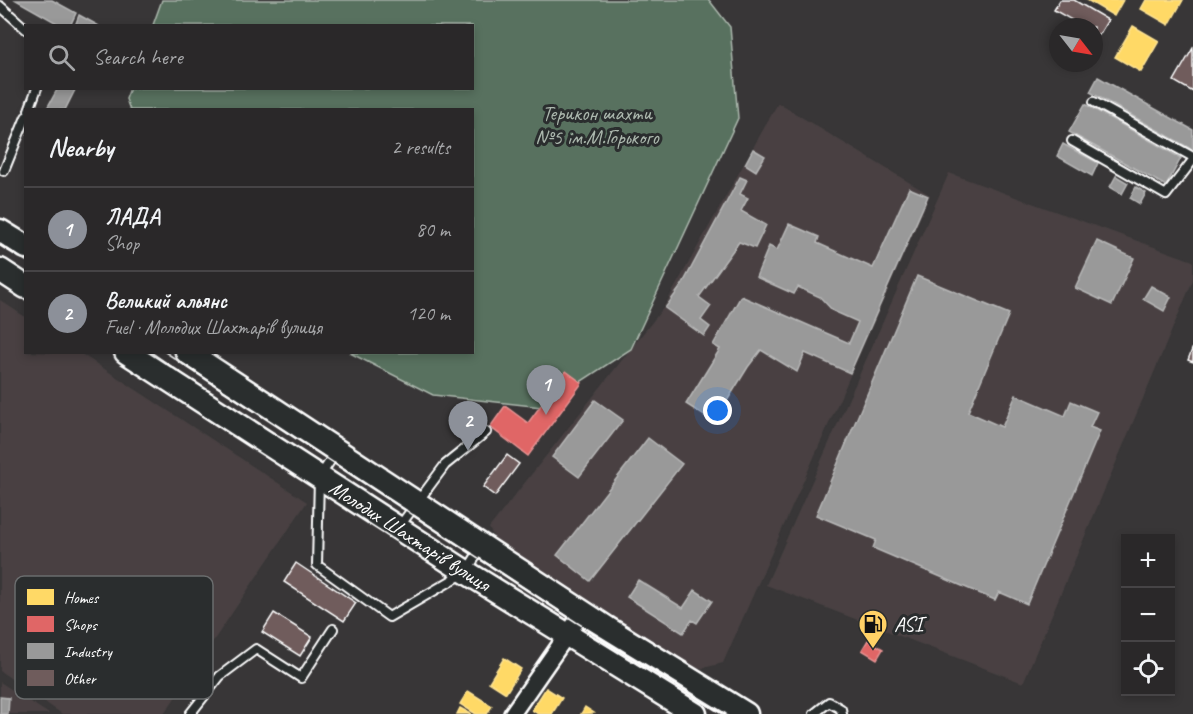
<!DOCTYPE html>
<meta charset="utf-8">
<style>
body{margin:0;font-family:Caveat,sans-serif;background:#363435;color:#f1f3f6}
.controls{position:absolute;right:18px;bottom:18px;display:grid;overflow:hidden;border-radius:0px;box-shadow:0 3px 9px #0003}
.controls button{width:54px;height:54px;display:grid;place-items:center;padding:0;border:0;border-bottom:2px solid #464446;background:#2a2829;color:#f1f3f6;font:30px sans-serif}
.compass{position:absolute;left:1049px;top:18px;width:54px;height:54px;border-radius:50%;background:#2a2829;box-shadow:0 3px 9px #0003;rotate:121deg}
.you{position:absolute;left:718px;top:411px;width:21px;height:21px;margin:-15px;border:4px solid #fff;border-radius:50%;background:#1a73e8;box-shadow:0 0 0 9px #1a73e833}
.badge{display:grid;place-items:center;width:39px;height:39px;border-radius:50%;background:#8c9099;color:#fff;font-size:20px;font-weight:700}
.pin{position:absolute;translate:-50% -50px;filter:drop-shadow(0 2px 3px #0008)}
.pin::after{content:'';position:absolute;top:32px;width:21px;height:18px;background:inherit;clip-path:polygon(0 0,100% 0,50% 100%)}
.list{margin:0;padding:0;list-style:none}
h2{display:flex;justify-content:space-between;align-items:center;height:78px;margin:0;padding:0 24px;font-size:26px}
h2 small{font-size:20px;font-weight:400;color:#a5a6a8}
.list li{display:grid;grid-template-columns:39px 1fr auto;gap:18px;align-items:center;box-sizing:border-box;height:84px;padding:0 24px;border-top:2px solid #464446}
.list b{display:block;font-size:22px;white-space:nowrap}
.list p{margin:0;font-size:20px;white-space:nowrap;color:#a5a6a8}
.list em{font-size:20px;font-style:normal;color:#a5a6a8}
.icon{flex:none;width:33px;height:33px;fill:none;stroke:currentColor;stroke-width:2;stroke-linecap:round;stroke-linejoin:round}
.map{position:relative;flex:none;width:1193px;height:714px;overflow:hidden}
.search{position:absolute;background:#2a2829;box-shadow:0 3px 9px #0003;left:24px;top:24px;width:450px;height:66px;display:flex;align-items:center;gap:15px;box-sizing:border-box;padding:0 21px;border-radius:0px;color:#a5a6a8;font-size:22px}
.panel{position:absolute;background:#2a2829;box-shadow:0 3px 9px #0003;left:24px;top:108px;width:450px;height:246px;border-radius:0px}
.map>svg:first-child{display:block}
.built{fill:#484142}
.green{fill:#58715e;stroke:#acb8ae;stroke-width:1.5}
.homes{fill:#ffd966;stroke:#ffe494;stroke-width:1.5}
.shops{fill:#e06666;stroke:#e99494;stroke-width:1.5}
.industry{fill:#999;stroke:#b8b8b8;stroke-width:1.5}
.building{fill:#6f5c5c;stroke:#fff;stroke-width:1.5}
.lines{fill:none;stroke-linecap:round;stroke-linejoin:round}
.lane-casing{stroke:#fff;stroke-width:12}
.street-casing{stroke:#fff;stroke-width:20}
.secondary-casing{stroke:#fff;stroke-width:27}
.lane{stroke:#2a2d2e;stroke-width:8}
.street{stroke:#2a2d2e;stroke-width:15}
.secondary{stroke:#2a2d2e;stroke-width:22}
.tram{stroke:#fff;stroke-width:1.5}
.labels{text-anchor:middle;stroke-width:6;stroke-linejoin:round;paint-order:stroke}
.park-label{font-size:21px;fill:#acb8ae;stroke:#2a2d2e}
.street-label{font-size:21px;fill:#fff;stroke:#2a2d2e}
.poi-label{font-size:21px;fill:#fff;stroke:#2a2d2e;text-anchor:start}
.key{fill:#2a2d2e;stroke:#6a6c6d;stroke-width:1.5}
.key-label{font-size:16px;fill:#fff}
</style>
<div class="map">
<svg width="1193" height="714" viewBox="0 0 1193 714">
<rect width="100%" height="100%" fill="#383637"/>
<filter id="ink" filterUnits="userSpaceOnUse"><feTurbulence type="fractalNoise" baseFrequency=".0167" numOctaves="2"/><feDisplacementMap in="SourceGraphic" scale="12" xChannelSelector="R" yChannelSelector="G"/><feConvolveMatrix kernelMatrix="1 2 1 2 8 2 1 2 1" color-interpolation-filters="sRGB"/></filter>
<g filter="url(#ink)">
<path class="built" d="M778 103 930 195 723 663 692 671 499 548 489 528 664 307Z
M949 173 1193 261V280L1023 683 766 585Z
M0 300 25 317 26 352 80 353 307 502 164 714H62L0 671Z
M0 682 49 714H0Z"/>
<path class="green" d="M162 0H709L730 27 738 118 631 349 542 407 433 395 350 353 472 352V110H130L126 99 130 88H472V26L153 25Z"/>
<path class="homes" d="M1087 0H1123L1114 16Z
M1146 0H1183L1169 25 1141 9Z
M1133 26 1159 41 1141 72 1115 57Z
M504 658 521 669 506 693 489 682Z
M546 688 562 698 552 714H538L532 710Z
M468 691 492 706 487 714H476L460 704Z
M585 707 594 713 581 714Z
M460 708 471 714H457Z"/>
<path class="shops" d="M566 371 582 383 528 456 490 427 505 406 528 423Z
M868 640 883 649 877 659 862 650Z"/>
<path class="industry" d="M16 0H52L76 13 70 26H62Z
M79 15 99 26H75Z
M1098 77 1193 130V150L1090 92Z
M58 88H76L65 110H46Z
M1085 104 1181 158 1166 186 1069 132Z
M1063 144 1098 163 1092 176 1057 156Z
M753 149 765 156 756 171 745 164Z
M1116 176 1128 183 1122 194 1110 187Z
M740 177 747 180 740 194 748 198 741 211 766 225 755 248 739 242 699 297 711 306 701 320 710 327 704 336 665 308 682 285Z
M1136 187 1146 193 1140 204 1130 198Z
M909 188 928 196 850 373 805 353 797 372 761 350 748 367 714 422 686 404 720 349 713 345 741 296 849 343 858 322 833 311 820 297 798 287 794 294 756 277 769 246 777 250 789 224 819 237 817 243 873 268Z
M1097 241 1134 258 1112 305 1075 288Z
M917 276 1009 314 968 412 1002 427 1016 395 1065 416 1071 401 1097 412 1090 427 1100 431 1027 604 999 592 995 600 873 548 876 540 816 515Z
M1151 286 1171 297 1164 311 1143 299Z
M595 400 623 420 579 477 552 457Z
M648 438 682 464 590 581 557 555Z
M638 580 683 608 695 590 712 601 697 623 692 620 683 633 627 597Z
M0 697 9 698 8 714H0Z"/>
<path class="building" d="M1060 0H1074L1108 20 1099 35 1094 33V27H1084L1054 10Z
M1193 48V92L1174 81Z
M1193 347V362L1188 360Z
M507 455 519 464 495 496 483 487Z
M296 563 356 603 344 621 284 582Z
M274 613 312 637 300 656 262 632Z"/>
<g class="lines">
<g class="lane-casing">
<path id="lane" d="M0 6 26 29
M1094 102 1193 157
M29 110 37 88
M1072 141 1166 195 1193 160
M4 171 26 117
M336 452 319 478 317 565 389 617 466 572 481 548
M399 527 445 465 486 432
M190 714 220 676 256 649 301 678 333 629
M814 714 829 702 841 709 842 714"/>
</g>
<g class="street-casing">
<path id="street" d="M512 714 583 612"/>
</g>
<g class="secondary-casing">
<g id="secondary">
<path d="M0 231 26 247"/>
<path d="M0 270 26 287"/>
<path id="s1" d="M126 352 466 572 695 714"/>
<path d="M187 352 607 628 746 714"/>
</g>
</g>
<use href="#lane" class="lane"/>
<use href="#street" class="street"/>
<use href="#secondary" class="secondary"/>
<path class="tram" d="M0 244 26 261
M151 352 171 366
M165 352 576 622 726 714"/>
</g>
</g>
<defs>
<g id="fuel-pin" transform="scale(1.5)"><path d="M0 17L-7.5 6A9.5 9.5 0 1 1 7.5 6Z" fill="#ffd166" stroke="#2a2d2e"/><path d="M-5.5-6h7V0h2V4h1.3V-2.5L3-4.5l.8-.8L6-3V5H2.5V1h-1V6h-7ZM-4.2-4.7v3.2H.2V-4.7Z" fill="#111"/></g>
</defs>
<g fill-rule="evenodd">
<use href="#fuel-pin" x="873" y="624"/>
</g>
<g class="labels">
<g class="park-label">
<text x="597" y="120">Терикон шахти<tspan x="597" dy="24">№5 ім.М.Горького</tspan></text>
</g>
<g class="street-label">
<text dy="7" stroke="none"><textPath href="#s1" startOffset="338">Молодих Шахтарів вулиця</textPath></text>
</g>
<g class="poi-label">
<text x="894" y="631">ASI</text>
</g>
</g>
<rect x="15" y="576" width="198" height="123" rx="9" class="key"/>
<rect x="27" y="589" width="27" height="16" fill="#ffd966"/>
<rect x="27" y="616" width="27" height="16" fill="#e06666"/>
<rect x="27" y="643" width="27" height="16" fill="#999"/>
<rect x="27" y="670" width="27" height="16" fill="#6f5c5c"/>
<g class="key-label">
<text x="64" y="603">Homes</text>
<text x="64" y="630">Shops</text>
<text x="64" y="657">Industry</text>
<text x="64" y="684">Other</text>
</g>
</svg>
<div class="controls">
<button>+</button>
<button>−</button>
<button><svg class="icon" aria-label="locate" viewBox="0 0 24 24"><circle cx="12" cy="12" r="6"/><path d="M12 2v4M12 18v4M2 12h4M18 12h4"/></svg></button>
</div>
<svg class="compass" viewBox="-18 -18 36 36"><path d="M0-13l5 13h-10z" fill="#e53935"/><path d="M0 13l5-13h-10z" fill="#a5a6a8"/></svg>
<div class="you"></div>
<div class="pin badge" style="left:546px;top:415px">1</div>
<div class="pin badge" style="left:468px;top:451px">2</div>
<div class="search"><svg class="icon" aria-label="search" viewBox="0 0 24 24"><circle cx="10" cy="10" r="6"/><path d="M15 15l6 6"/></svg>Search here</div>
<section class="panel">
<h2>Nearby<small>2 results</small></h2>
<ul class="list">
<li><span class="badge">1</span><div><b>ЛАДА</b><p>Shop</p></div><em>80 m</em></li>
<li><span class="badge">2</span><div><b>Великий альянс</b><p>Fuel · Молодих Шахтарів вулиця</p></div><em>120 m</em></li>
</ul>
</section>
</div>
